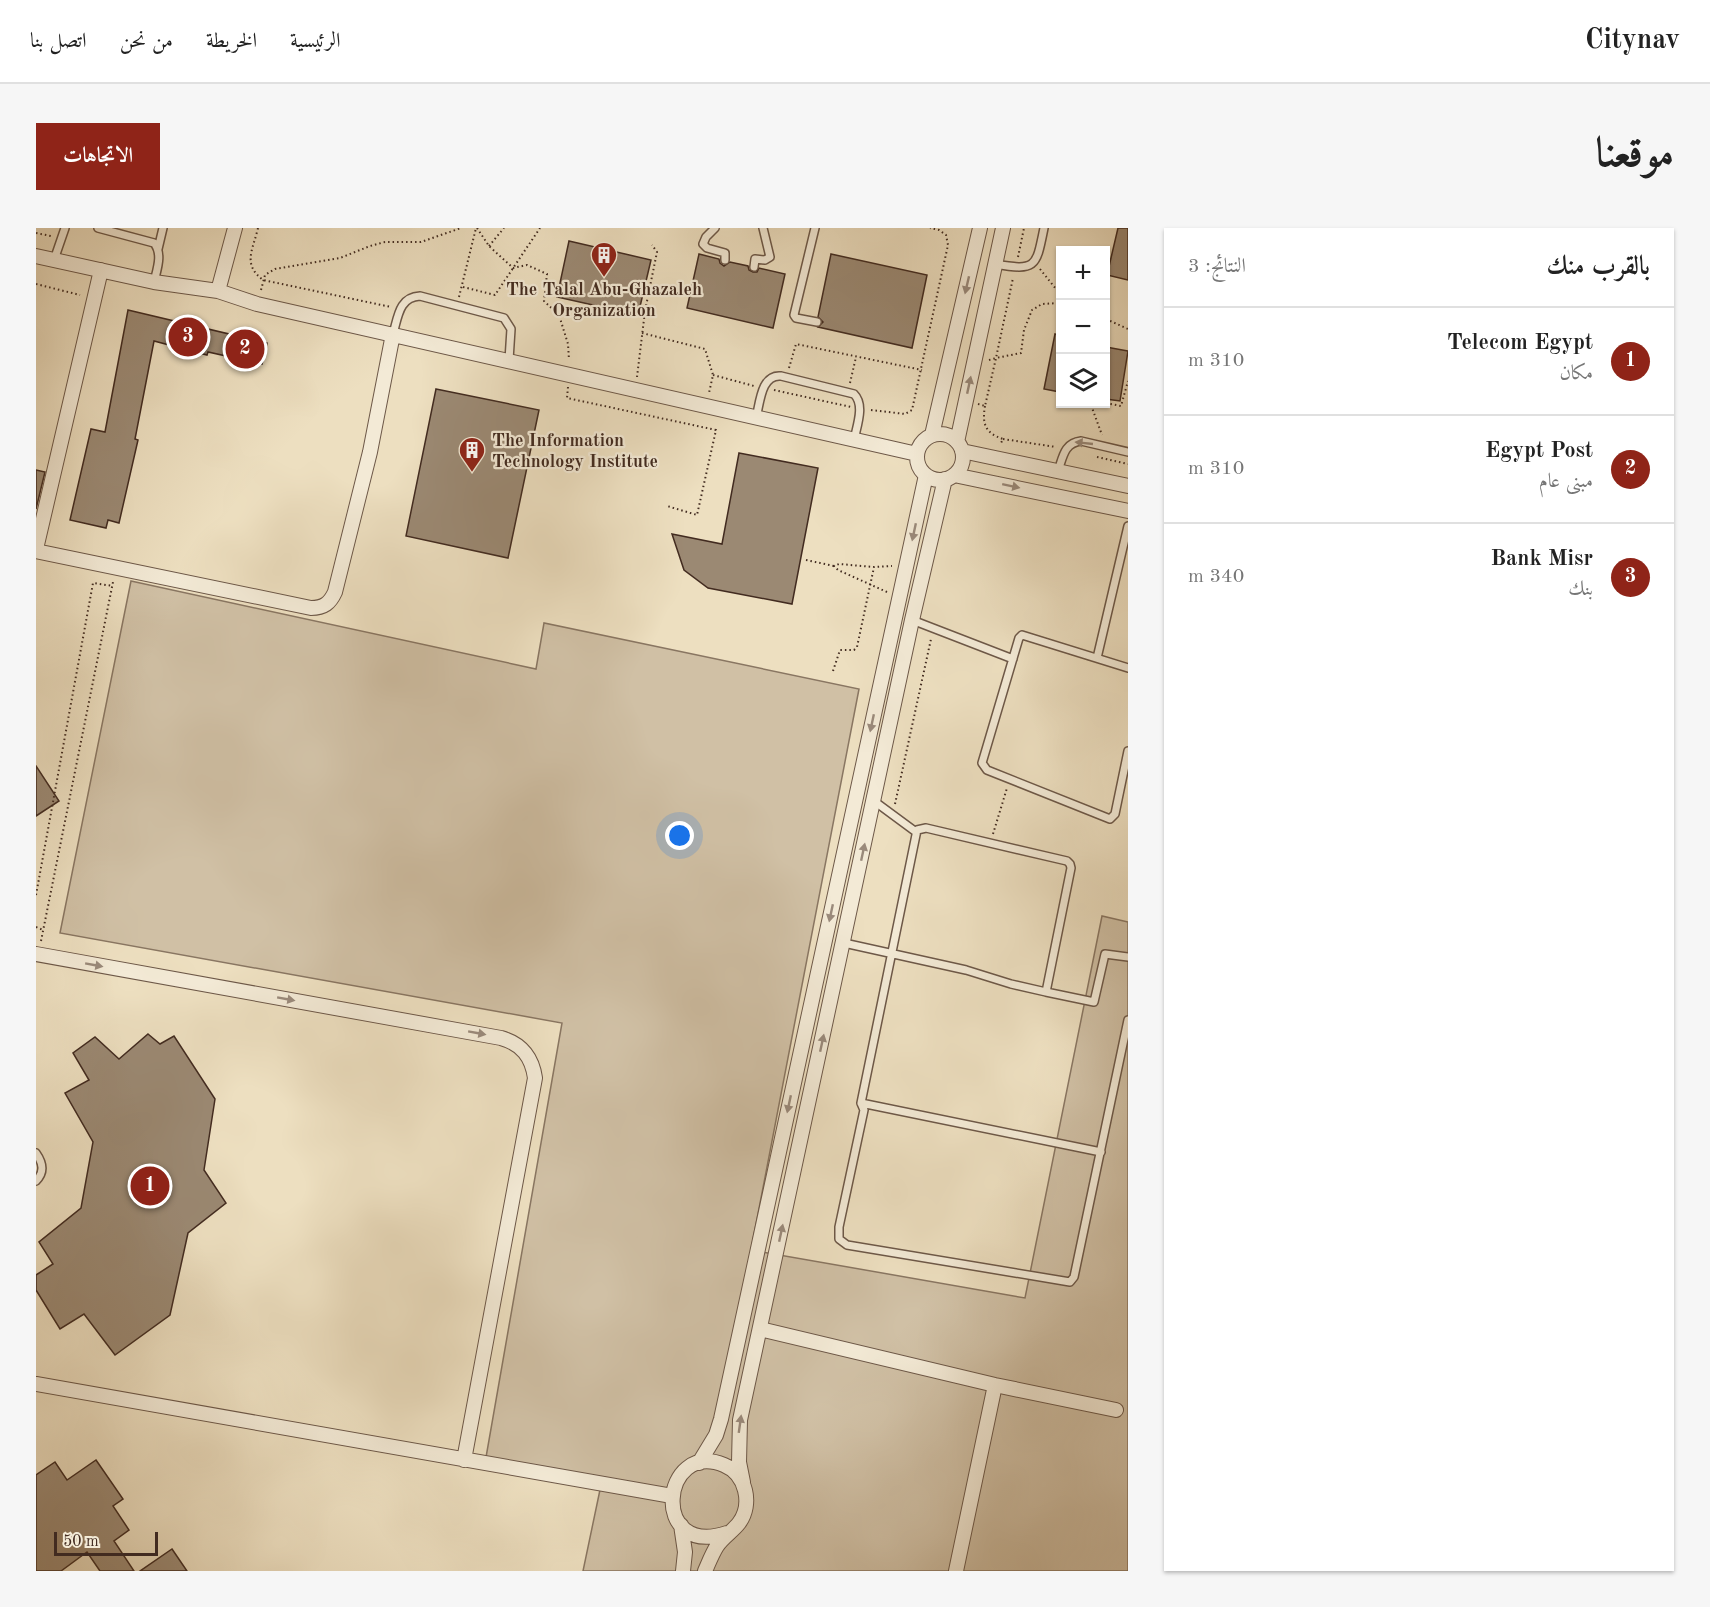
<!DOCTYPE html>
<html lang="ar">
<meta charset="utf-8">
<style>
body{margin:0;font-family:"Old Standard TT",Amiri,serif;background:#f6f6f6;color:#222;direction:rtl}
.controls{position:absolute;right:18px;top:18px;display:grid;overflow:hidden;border-radius:0px;box-shadow:0 2px 4px #0004}
.controls button{width:54px;height:54px;display:grid;place-items:center;padding:0;border:0;border-bottom:2px solid #e0e0e0;background:#fff;color:#222;font:30px sans-serif}
.scale{position:absolute;left:18px;bottom:15px;width:104px;box-sizing:border-box;padding-left:6px;border:3px solid #422b20;border-top:0;font-size:16px;line-height:21px;white-space:nowrap;color:#422b20;-webkit-text-stroke:4px #f3ead6;paint-order:stroke}
.you{position:absolute;left:644px;top:608px;width:21px;height:21px;margin:-15px;border:4px solid #fff;border-radius:50%;background:#1a73e8;box-shadow:0 0 0 9px #1a73e833}
.badge{display:grid;place-items:center;width:39px;height:39px;border-radius:50%;background:#8f2418;color:#fff;font-size:20px;font-weight:700}
.pin{position:absolute;translate:-50% -50%;border:3px solid #fff;box-shadow:0 2px 6px #0006}
.list{margin:0;padding:0;list-style:none}
h2{display:flex;justify-content:space-between;align-items:center;height:78px;margin:0;padding:0 24px;font-size:26px}
h2 small{font-size:20px;font-weight:400;color:#767676}
.list li{display:grid;grid-template-columns:39px 1fr auto;gap:18px;align-items:center;box-sizing:border-box;height:108px;padding:0 24px;border-top:2px solid #e0e0e0}
.list b{display:block;font-size:22px;white-space:nowrap}
.list p{margin:0;font-size:20px;white-space:nowrap;color:#767676}
.list em{font-size:20px;font-style:normal;color:#767676}
.icon{flex:none;width:33px;height:33px;fill:none;stroke:currentColor;stroke-width:2;stroke-linecap:round;stroke-linejoin:round}
.map{position:relative;flex:none;width:1092px;height:1343px;overflow:hidden;direction:ltr;border-radius:0px}
header{display:flex;align-items:center;gap:36px;box-sizing:border-box;height:84px;padding:0 30px;background:#fff;border-bottom:2px solid #e0e0e0}
header strong{font-size:28px}
nav{display:flex;gap:33px;margin-inline-start:auto;font-size:21px}
.intro{display:flex;align-items:center;justify-content:space-between;box-sizing:border-box;height:144px;padding:0 36px}
h1{margin:0;font-size:42px}
.button{padding:15px 27px;border-radius:0px;background:#8f2418;color:#fff;font-size:21px;font-weight:700}
main{display:flex;gap:36px;padding:0 36px}
aside{flex:1;background:#fff;border-radius:0px;box-shadow:0 2px 4px #0004}
.map>svg:first-child{display:block}
.green{fill:#d0c0a5;stroke:#897662;stroke-width:1.5}
.building{fill:#9b8973;stroke:#422b20;stroke-width:1.5}
.lines{fill:none;stroke-linecap:round;stroke-linejoin:round}
.service-casing{stroke:#6d5848;stroke-width:10}
.minor-casing{stroke:#6d5848;stroke-width:16}
.path{stroke:#422b20;stroke-width:2;stroke-dasharray:1.5 3;stroke-linecap:butt}
.service{stroke:#f3ead6;stroke-width:7}
.minor{stroke:#f3ead6;stroke-width:14}
.oneway{fill:#9a8a7b}
.labels{text-anchor:middle;stroke-width:4.5;stroke-linejoin:round;paint-order:stroke}
.poi-label{font-size:18px;font-weight:bold;fill:#422b20;stroke:#f3ead6}
</style>
<header>
<strong>Citynav</strong>
<nav><a>الرئيسية</a><a>الخريطة</a><a>من نحن</a><a>اتصل بنا</a></nav>
</header>
<div class="intro"><h1>موقعنا</h1><a class="button">الاتجاهات</a></div>
<main>
<aside>
<h2>بالقرب منك<small>النتائج: 3</small></h2>
<ul class="list">
<li><span class="badge">1</span><div><b>Telecom Egypt</b><p>مكان</p></div><em>310 m</em></li>
<li><span class="badge">2</span><div><b>Egypt Post</b><p>مبنى عام</p></div><em>310 m</em></li>
<li><span class="badge">3</span><div><b>Bank Misr</b><p>بنك</p></div><em>340 m</em></li>
</ul>
</aside>
<div class="map">
<svg width="1092" height="1343" viewBox="0 0 1092 1343">
<rect width="100%" height="100%" fill="#eddfc0"/>
<filter id="stains"><feTurbulence type="fractalNoise" baseFrequency=".00333" numOctaves="4"/><feColorMatrix values="0 0 0 0 .2 0 0 0 0 .09 0 0 0 0 .02 0 0 0 .5 -.17"/></filter>
<radialGradient id="worn" r=".72"><stop offset=".6" stop-color="#630" stop-opacity="0"/><stop offset="1" stop-color="#630" stop-opacity=".3"/></radialGradient>
<path class="green" d="M95 353 500 441 508 395 823 461 715 1022 989 1070 1066 688 1092 694V1343H547L565 1257 449 1235 526 795 24 705Z"/>
<path class="building" d="M1082 0H1092V52L1071 47Z
M533 13 615 32 602 87 521 69Z
M663 26 683 31 684 35 688 38 694 34 712 38 713 42 717 44H721L723 40 749 46 737 100 651 80Z
M795 26 891 47 876 120 782 99 787 94 782 89Z
M92 82 231 115 226 136 172 124 171 127 118 113 99 211 102 212 83 295 72 292 70 300 34 292 55 201 69 204Z
M1019 106 1024 107V164L1008 161Z
M1070 119 1092 123 1084 173 1070 171Z
M400 161 503 182 472 330 370 308Z
M703 225 782 240 756 376 672 360 648 342 636 306 686 316Z
M0 242 9 244 0 281Z
M0 538 23 573 0 588Z
M112 806 124 816 138 808 179 871 168 942 190 975 152 1005 134 1087 79 1127 48 1086 24 1101 0 1062V1047L17 1036 3 1014 45 980 57 914 29 865 53 852 37 825 59 809 83 831Z
M60 1232 87 1271 77 1278 93 1302 78 1313 98 1343H64L51 1324 25 1343H0V1247L19 1234 31 1252Z
M136 1321 151 1343H104Z"/>
<g class="lines">
<g class="service-casing">
<path id="service" d="M62 0 118 15C127 26 121 41 118 54
M679 0 670 9 667 16 671 20 689 25V32
M779 0 758 87 760 90 781 94
M122 21 127 0
M18 32 29 0
M959 36C1000 43 1000 40 1008 0
M718 39 719 31 729 32 734 29 727 0
M357 106C362 89 363 69 384 68L468 90 475 101 473 132
M720 190C724 175 725 146 745 148L818 166C829 177 821 197 818 212
M1022 243C1027 229 1028 215 1045 213L1092 224
M876 392 977 431
M1061 430 1092 298
M1092 440 986 407 983 410 946 535 951 542 1074 591 1079 586 1092 523
M838 573 880 604
M808 715 930 742 975 756 1010 764
M1092 729 1069 726 1058 774 1010 764 1035 640 1034 636 1031 633 890 600 881 602 825 875 828 882 803 999V1011L811 1017 1034 1054 1038 1049 1092 792
M825 875 1065 924
M0 925C7 935 9 944 0 953"/>
</g>
<g class="minor-casing">
<path id="minor" d="M0 28 118 54 182 63 221 76 881 226
M182 63 199 0
M881 229a23 23 0 1 1 46 0a23 23 0 1 1-46 0Z
M896 207 944 0
M921 214 967 0
M926 223 1092 258
M918 247 1092 283
M0 321 65 42
M0 323 275 380C288 380 294 375 299 364L334 224 357 106
M0 726 465 810C486 816 496 829 499 850L428 1232
M724 1101 959 1157 1080 1182
M0 1156 636 1268
M663 1235 680 1207 685 1191 890 247
M707 1254 703 1234 704 1192 876 392 909 251
M645 1297 649 1324 647 1343
M669 1343C673 1334 676 1326 681 1318 687 1309 697 1303 703 1295 717 1276 710 1246 688 1237 625 1211 613 1331 691 1305
M920 1343 959 1157"/>
</g>
<path class="path" d="M222 0C217 22 206 36 227 52L355 79
M441 0 453 18 477 40 491 37 511 46 508 73 523 87 532 116 533 132
M0 5 15 8
M453 18 468 0
M982 29 988 0
M1004 41 1024 66
M0 56 44 67
M427 59 459 67 504 0
M225 62 229 47 239 41 304 30 334 18 349 14H385L425 0
M423 69 440 0
M1070 91 1092 101
M606 105 669 121 677 147 673 165
M953 132 960 130 977 50
M753 140 760 116 886 142
M677 147 718 158
M601 149 609 83 621 24 616 17
M814 155 820 129
M532 159 531 170 680 202 661 287 631 278
M738 162 815 179
M1070 175 1085 178 1092 153
M942 176 949 178 960 130 985 125 988 102 996 82 1006 76 1024 75
M1059 176 1055 177 1066 207
M949 178C946 196 949 205 967 211L964 217
M835 182 869 186 876 182 912 17 910 7 903 2 894 0
M967 211 1020 219
M1061 229 1092 236
M770 332 798 338
M851 364 802 342 798 338 803 336 838 339 856 338
M797 443 804 422H818L821 419 838 339
M859 576 895 411
M957 606 971 560
M0 667 57 355 77 358
M0 699 7 702
M5 713 77 354"/>
<use href="#service" class="service"/>
<use href="#minor" class="minor"/>
</g>
<defs><path id="oneway-solid" d="M-6-.8H1V-3.2L6.5 0L1 3.2V.8H-6Z" transform="scale(1.5)"/></defs>
<g class="oneway">
<use href="#oneway-solid" transform="translate(931 57) rotate(103)"/>
<use href="#oneway-solid" transform="translate(933 157) rotate(-78)"/>
<use href="#oneway-solid" transform="translate(1048 215) rotate(-174)"/>
<use href="#oneway-solid" transform="translate(975 258) rotate(12)"/>
<use href="#oneway-solid" transform="translate(878 304) rotate(102)"/>
<use href="#oneway-solid" transform="translate(836 495) rotate(102)"/>
<use href="#oneway-solid" transform="translate(827 624) rotate(-78)"/>
<use href="#oneway-solid" transform="translate(795 685) rotate(102)"/>
<use href="#oneway-solid" transform="translate(58 737) rotate(10)"/>
<use href="#oneway-solid" transform="translate(250 771) rotate(10)"/>
<use href="#oneway-solid" transform="translate(441 805) rotate(10)"/>
<use href="#oneway-solid" transform="translate(786 815) rotate(-78)"/>
<use href="#oneway-solid" transform="translate(753 876) rotate(102)"/>
<use href="#oneway-solid" transform="translate(745 1005) rotate(-78)"/>
<use href="#oneway-solid" transform="translate(704 1196) rotate(-82)"/>
</g>
<defs>
<g id="building-pin" transform="scale(1.35)"><path d="M0 17L-7.5 6A9.5 9.5 0 1 1 7.5 6Z" fill="#8f2418" stroke="#f3ead6"/><path d="M-4-6H4V6H1V3H-1V6H-4ZM-2.5-4.3h1.7v1.8h-1.7ZM.8-4.3h1.7v1.8H.8ZM-2.5-1h1.7V.8h-1.7ZM.8-1h1.7V.8H.8Z" fill="#fff"/></g>
</defs>
<g fill-rule="evenodd">
<use href="#building-pin" x="568" y="27"/>
<use href="#building-pin" x="436" y="222"/>
</g>
<g class="labels">
<g class="poi-label">
<text x="568" y="67">The Talal Abu-Ghazaleh<tspan x="568" dy="21">Organization</tspan></text>
<text x="456" y="218" text-anchor="start">The Information<tspan x="456" dy="21">Technology Institute</tspan></text>
</g>
</g>
<rect width="100%" height="100%" filter="url(#stains)"/>
<rect width="100%" height="100%" fill="url(#worn)"/>
</svg>
<div class="controls">
<button>+</button>
<button>−</button>
<button><svg class="icon" aria-label="layers" viewBox="0 0 24 24"><path d="M12 4l9 5-9 5-9-5zM3 14l9 5 9-5"/></svg></button>
</div>
<div class="scale">50 m</div>
<div class="you"></div>
<div class="pin badge" style="left:114px;top:958px">1</div>
<div class="pin badge" style="left:209px;top:121px">2</div>
<div class="pin badge" style="left:152px;top:109px">3</div>
</div>
</main>
